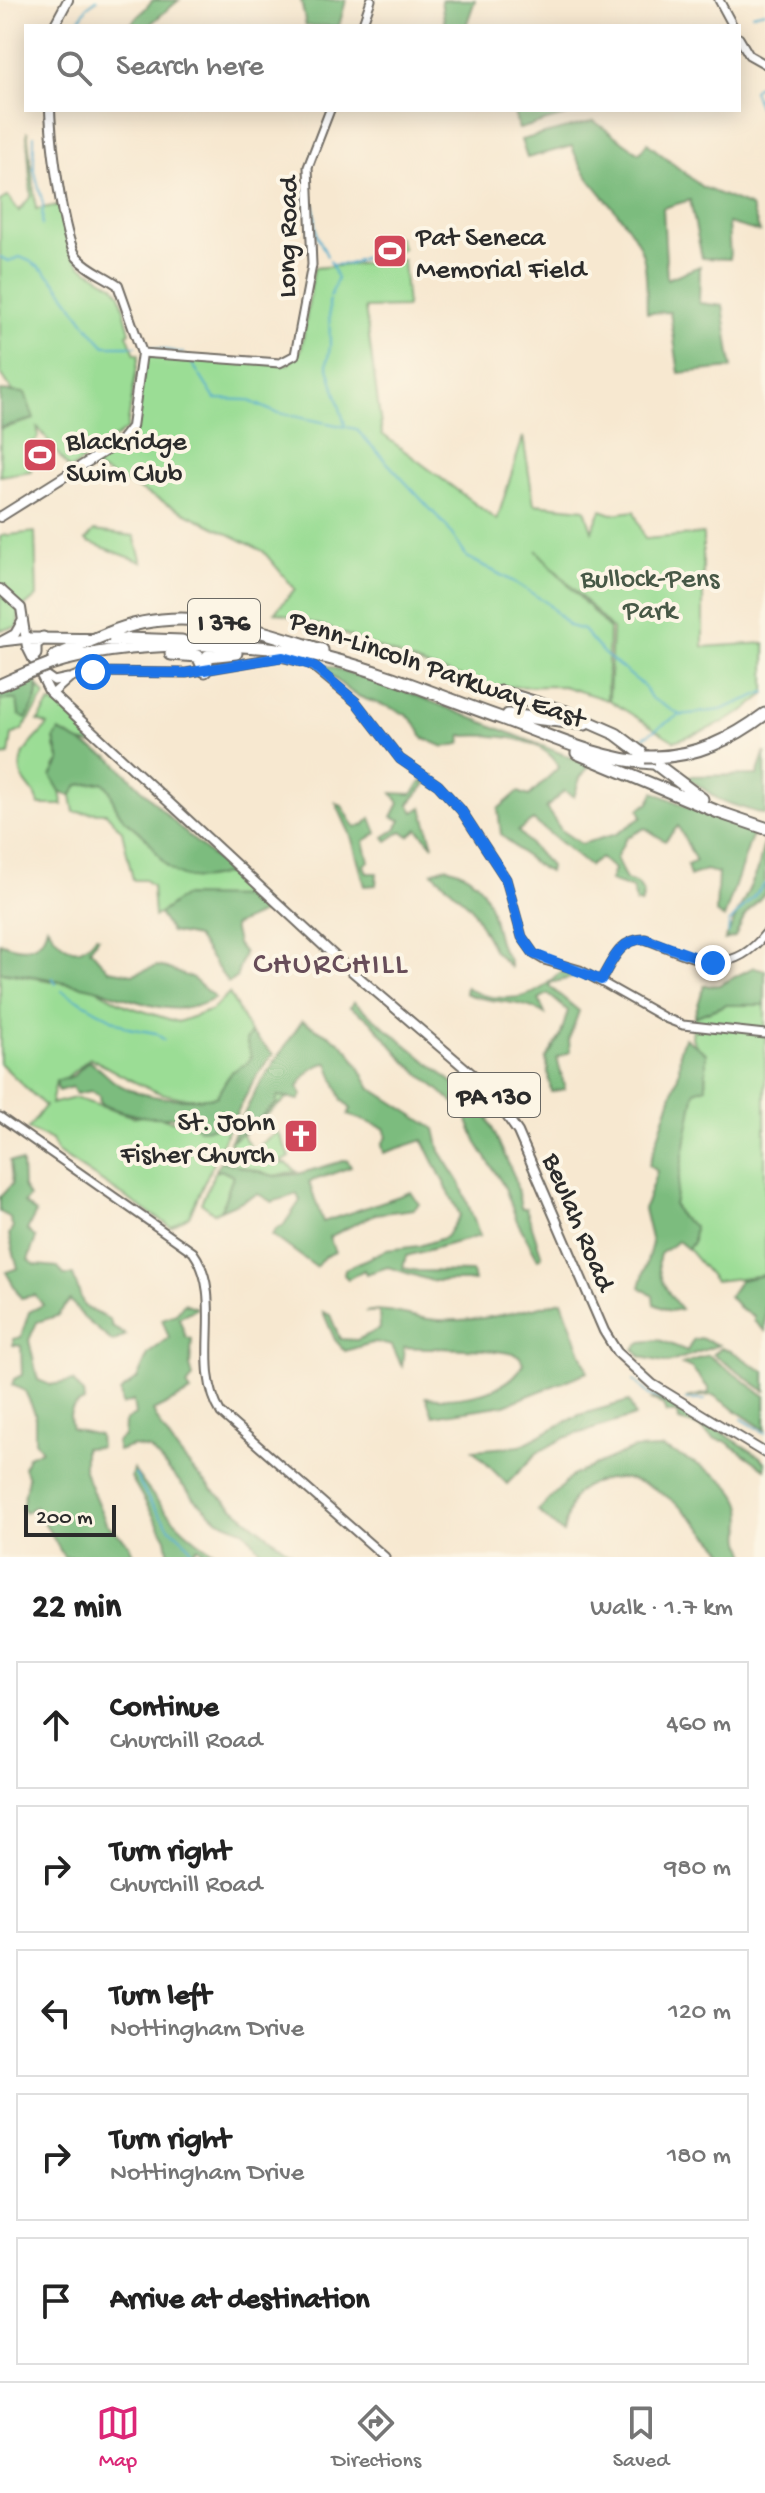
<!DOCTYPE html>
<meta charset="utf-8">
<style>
body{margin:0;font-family:"Gochi Hand",sans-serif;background:#f6f6f6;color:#222}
.scale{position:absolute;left:24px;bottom:20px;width:92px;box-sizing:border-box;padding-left:8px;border:4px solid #2b2b2b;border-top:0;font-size:22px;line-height:28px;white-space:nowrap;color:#2b2b2b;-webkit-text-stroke:6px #fcf5e5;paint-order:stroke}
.stop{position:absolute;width:24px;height:24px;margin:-18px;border:6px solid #1a73e8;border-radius:50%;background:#fff}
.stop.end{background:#1a73e8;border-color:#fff;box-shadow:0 2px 8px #0008}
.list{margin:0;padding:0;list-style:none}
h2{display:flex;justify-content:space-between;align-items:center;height:104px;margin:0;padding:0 32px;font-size:34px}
h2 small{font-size:26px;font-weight:400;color:#767676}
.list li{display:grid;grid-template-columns:52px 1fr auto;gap:24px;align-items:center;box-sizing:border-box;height:128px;margin:0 16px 16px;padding:0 16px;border:2px solid #e0e0e0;border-radius:0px}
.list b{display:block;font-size:30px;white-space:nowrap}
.list p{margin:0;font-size:26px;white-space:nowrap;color:#767676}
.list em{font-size:26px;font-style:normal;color:#767676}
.icon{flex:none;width:44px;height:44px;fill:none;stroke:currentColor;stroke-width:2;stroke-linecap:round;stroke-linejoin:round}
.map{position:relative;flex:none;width:765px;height:1557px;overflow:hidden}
.search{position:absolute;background:#fff;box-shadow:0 4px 20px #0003;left:24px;right:24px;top:24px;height:88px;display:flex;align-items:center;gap:20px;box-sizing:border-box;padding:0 28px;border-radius:0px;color:#767676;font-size:30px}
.sheet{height:824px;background:#fff}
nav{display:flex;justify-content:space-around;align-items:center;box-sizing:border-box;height:112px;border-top:2px solid #e0e0e0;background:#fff;font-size:22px;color:#767676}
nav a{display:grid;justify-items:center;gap:4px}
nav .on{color:#db2777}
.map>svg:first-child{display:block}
.green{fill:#9bdd95;stroke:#638460;stroke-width:2}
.forest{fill:#7cbc7e;stroke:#547454;stroke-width:2}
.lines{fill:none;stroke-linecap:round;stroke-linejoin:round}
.stream{stroke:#4dabcc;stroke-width:2}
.secondary-casing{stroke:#726d65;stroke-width:11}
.primary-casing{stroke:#726d65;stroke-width:12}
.highway-casing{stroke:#726d65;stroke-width:15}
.secondary{stroke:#fff;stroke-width:7}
.primary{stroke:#fff;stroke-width:8}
.highway{stroke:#fff;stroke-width:11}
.highway-bridge-casing{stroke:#726d65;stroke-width:15;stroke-linecap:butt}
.highway-bridge{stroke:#fff;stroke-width:11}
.route{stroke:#1a73e8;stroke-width:10}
.labels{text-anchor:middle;stroke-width:8;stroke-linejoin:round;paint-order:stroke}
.shield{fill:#fcf5e5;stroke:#6a6863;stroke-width:2}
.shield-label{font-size:26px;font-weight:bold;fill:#2b2b2b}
.poi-label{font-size:28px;fill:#2b2b2b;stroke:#fcf5e5;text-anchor:start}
.street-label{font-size:28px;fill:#2b2b2b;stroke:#fcf5e5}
.park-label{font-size:28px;fill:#475846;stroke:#fcf5e5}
.quarter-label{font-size:32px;letter-spacing:2px;fill:#674d59;stroke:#fcf5e5}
</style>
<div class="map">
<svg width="765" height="1557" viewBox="0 0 765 1557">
<rect width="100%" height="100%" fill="#fcf5e5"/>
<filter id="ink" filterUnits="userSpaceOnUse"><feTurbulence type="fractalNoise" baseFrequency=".0125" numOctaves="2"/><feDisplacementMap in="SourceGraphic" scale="16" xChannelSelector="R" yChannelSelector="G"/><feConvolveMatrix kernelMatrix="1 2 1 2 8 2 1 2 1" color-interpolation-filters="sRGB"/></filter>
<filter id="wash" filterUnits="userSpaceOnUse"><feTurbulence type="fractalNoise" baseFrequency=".006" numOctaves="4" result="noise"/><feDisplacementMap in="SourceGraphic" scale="32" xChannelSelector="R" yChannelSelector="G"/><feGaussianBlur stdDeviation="1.8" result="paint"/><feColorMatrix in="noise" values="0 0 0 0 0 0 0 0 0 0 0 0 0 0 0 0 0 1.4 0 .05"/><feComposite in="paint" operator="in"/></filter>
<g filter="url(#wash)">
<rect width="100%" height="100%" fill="#f7e8d0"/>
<path class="green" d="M27 131 36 209 60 205 70 251 81 266 114 286 120 294 130 332 127 334 135 354H139L127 429 70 470 37 426 39 437 27 449H51L53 460 30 464 31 471 0 476V429L32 420 0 372V201L8 196 19 211 31 196Z
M399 238 403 248 384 260 378 242Z
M403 260 407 307 365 308 382 434 497 520 523 437 534 504 585 509 592 531 601 510 612 514 634 511 645 539 703 534V647L765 643V694C738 719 709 730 674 741L609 700 612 629 536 550 609 629 607 700 563 686 495 687 425 666 326 627 275 612 295 589 263 551 89 465 127 441 133 432 147 356 288 364 301 350 314 268Z
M94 531 134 536 142 562 88 542 86 540Z
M35 532 37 596 19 611 18 627 0 630V536Z
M39 687 45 696 22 730 12 735 9 755 0 756V700H37Z
M50 703 57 704 95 740 92 744 74 741 59 731 55 747 60 761 54 767 63 805H39C37 793 28 788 23 778 12 755 37 740 48 725L38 721Z
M103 782C113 791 111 798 117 809 123 821 133 826 143 835 151 841 156 852 162 860 180 884 205 880 230 872L257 897H183L154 917 152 886 145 880H133L122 831 106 813 74 812 71 796 78 785Z
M0 972 94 988 127 1006 178 1022 212 1010 229 993 251 1034 246 1040 251 1056 247 1063 231 1072 217 1097C162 1104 136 1082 90 1058L67 1077 56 1081 51 1104 75 1098 134 1117 155 1115 172 1121 187 1116 199 1129 230 1126 189 1216 171 1227 57 1152 52 1140 28 1129 45 1106 0 1063Z
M725 1005H765V1275L715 1281 688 1249 693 1242 674 1205 698 1049 692 1038 694 1017Z
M290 1096 242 1135 251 1147 235 1150 230 1142 276 1104V1097Z
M278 1132 290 1157 282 1162 264 1159 257 1147Z
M226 1154 287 1164 297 1172 274 1176 221 1161Z
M221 1170 233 1176 221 1210 214 1213 201 1203 215 1172Z"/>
<path class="forest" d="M153 0H179L148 26H129Z
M301 0H346L339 26H306Z
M441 0H475L466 26H445Z
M513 110H525L526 113 538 110 579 112 519 129Z
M594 121 639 153 647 143 702 187 751 207 760 232 728 223 730 259 702 258 690 200 663 208 667 279 700 266 699 303 723 306 732 368 679 373 670 312 647 313C646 295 648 273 643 256 630 214 585 188 572 146L527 158 521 140Z
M0 391 25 393 34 419 0 428Z
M316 662 400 689 590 765 580 778 574 797 564 791 546 808 562 831 581 844 616 834 642 817 639 809 649 803 654 792 702 813 754 830 724 918 716 913 718 873 705 870 690 876 687 865 696 861 678 826 665 841 645 828 626 838 616 858 626 880 638 884 644 894 641 904 636 903 633 889 610 881 614 869 600 858 589 866 533 820 518 831 550 866 549 872C530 863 516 848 501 834L498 809 518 792 529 796 559 767C543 736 492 734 462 736L460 744 444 747 423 738C413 706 381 708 356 695 341 687 329 672 316 662Z
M35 675C41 693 36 703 26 719L19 715 17 700H0V690Z
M59 731 112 759 179 827 230 872C204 881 180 884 162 860 156 853 151 841 143 835 133 826 123 821 117 809 111 798 113 791 103 782L78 785 71 796 61 793 51 776 60 761 54 739Z
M765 752V815L721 801 685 776 757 775Z
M422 781 427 783 409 804 414 812 422 807 433 846 418 829 409 836 402 831 387 841 384 837 396 829 401 820 392 817 399 803 392 793 412 794Z
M336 803 342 806 355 827 364 825 371 818 377 833 364 841 369 861 364 865 367 873H377L376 885 365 886 351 836Z
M765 837V893L745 915 735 937 725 940 758 870Z
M446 867C491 878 489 908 500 945 503 954 510 956 510 967L494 951 471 907 432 872Z
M183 896 257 897 269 910 233 926 237 944 244 953 236 978 228 983 196 937 171 932 159 914Z
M47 926C59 944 76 963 96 936L99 937 90 949 108 970 133 974 157 966 166 968 192 978 215 998C175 1023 132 997 91 988 61 981 30 974 0 972V942C21 951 41 952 47 926Z
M754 967 765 970V1005H725L694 1017 704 986 719 985Z
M561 972 579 976 550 983V987L579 1011 569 1039 570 1052 557 1058 565 1089 551 1092 546 1059 560 1037 568 1011 548 994 539 999 545 1014C522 999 489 1004 465 993L466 987C486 1001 522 1002 542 988 550 983 552 977 561 972Z
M354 1002 463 1091 471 1104H478L486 1094 498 1110 488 1119 515 1178 521 1208H526L542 1257 538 1259 517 1221 505 1188 477 1143 464 1111 406 1062 370 1020 350 1007Z
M302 1021 339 1041 351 1053 371 1088 435 1129 440 1151 460 1183 480 1236 406 1256 403 1268 418 1271 472 1272 474 1281H432L388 1267 366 1274 364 1270 348 1279 344 1275 345 1269 386 1250 419 1246 446 1237 460 1215 423 1140 384 1153 382 1144 387 1137 384 1128 348 1115 351 1109 342 1100 328 1063C313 1064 305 1075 298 1087L302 1095 299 1100 277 1096 276 1104 230 1142 256 1090Z
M251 1033 273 1054 254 1080 230 1126 199 1129 187 1116C151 1119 136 1118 100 1104L99 1096 91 1091 76 1094 72 1087 58 1091 56 1081 73 1076 88 1061C98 1066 104 1073 112 1080 139 1100 186 1101 216 1097L231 1072 247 1063 251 1056 246 1040Z
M685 1038 706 1053V1087L695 1091 674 1205 680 1217 694 1226 693 1242 688 1249 678 1241 660 1254C654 1273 669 1295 681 1309L670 1311 654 1304 653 1296 640 1287 652 1243 644 1209 657 1171 649 1165 679 1072 680 1048Z
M347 1160 351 1167 309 1182 323 1222 411 1192 419 1204 414 1209 375 1214 329 1237 335 1252 324 1257 316 1267 272 1235 277 1228 283 1226 300 1201 297 1194 272 1202 258 1194 221 1210 233 1176 221 1170 215 1172 221 1161 274 1176 298 1174Z
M10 1161 22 1162 23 1187 29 1197 24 1203 36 1213 27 1230 36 1238 28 1260 36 1265 58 1267 64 1275H73L84 1306 110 1320 112 1327 126 1335 113 1342 84 1318 70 1300 57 1316 37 1322 29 1340 38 1380 50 1385 73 1381 83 1393 84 1401C69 1407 68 1414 72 1429L99 1435 100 1447 84 1448V1471L106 1523 129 1544 134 1557H64L35 1506 25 1513 22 1508 28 1478 24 1467 28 1456 42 1450 35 1441V1413L25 1391 12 1385 14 1379 22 1375 21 1346 13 1345V1339L21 1337 29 1312 43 1305 35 1295 21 1298 6 1272 18 1268 9 1235 13 1227 9 1217 0 1212V1197L12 1184Z
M765 1275V1331L754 1321V1316L741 1310 729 1296 740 1280Z
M562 1301 588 1372 505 1405 433 1416 426 1397C454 1400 510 1395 523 1363L520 1357C510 1347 426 1349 404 1347L402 1366 392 1346 375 1342 345 1351 335 1340 323 1312 330 1315 340 1339 357 1340 380 1329 379 1311 365 1312C392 1306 411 1319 438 1320 481 1322 521 1311 562 1301Z
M184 1303 197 1308 179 1318 186 1337 192 1339 190 1366 193 1377 187 1386 191 1392 153 1411C183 1474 242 1516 297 1557H265L245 1531 218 1520 194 1498 150 1449 133 1446 118 1451 116 1442 124 1436 125 1421 135 1415 133 1401 122 1405 120 1392 137 1379 148 1354 169 1338 162 1319 176 1314Z
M700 1338 719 1345 668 1363 641 1357 634 1349 641 1342 660 1340 687 1351 693 1340Z
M721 1348C744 1354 747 1365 765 1371V1391L713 1354Z
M708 1355 765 1396V1430L713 1395 686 1398 709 1393V1389L692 1368 682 1364Z
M650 1399 674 1402 759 1456 765 1462V1469L725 1441 713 1439 700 1427 679 1421 678 1413H667L664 1405Z
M629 1401 635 1416 564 1438 537 1453 507 1484 473 1450 520 1446 579 1415Z
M662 1448C687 1460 735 1476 742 1508 746 1531 735 1532 748 1557H730C697 1524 653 1465 599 1481 590 1484 578 1489 574 1497 568 1508 566 1522 563 1533L538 1511 573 1475 633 1449Z
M133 1469C159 1505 183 1536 223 1557H209L198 1547 194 1550 196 1557H169L166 1538 131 1477Z"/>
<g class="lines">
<path class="stream" d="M752 14 765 11
M76 26 87 7 97 0
M759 108 753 90 765 80
M34 136V168L43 204 42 225
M314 205 317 235 327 256
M0 257 9 261 20 257C60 271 74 316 105 346H136
M331 265 349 264 367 257
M330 297 337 279 330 261
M329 300 330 346 327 364 345 425
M143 346 183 353
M190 360 215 399 247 400 274 412 356 429 447 527 467 557 516 583 547 603 569 626 583 630 604 654 644 686 651 698 682 716
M680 715 721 710 765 692
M637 741 679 715
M240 882 250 895
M728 934 729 923 765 884
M53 978 56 984
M62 991 128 1028 156 1033 164 1040
M634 1380 649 1395 673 1401
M686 1400H705
M742 1419 765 1433
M135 1474 150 1502 169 1527 189 1545 193 1557"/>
</g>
</g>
<g filter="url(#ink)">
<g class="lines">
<g class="secondary-casing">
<path id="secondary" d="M719 0 733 26
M362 26 371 0
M739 38 749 55 765 64
M142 353 280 363 295 355 312 265 308 167 330 110
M2 642 28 639
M44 674 54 681 68 678
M52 694 70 678 85 672 186 673 280 657 310 664 356 702 400 759 438 785 461 810 506 879 522 937 534 954 544 960 580 970 665 1018 683 1025 765 1034
M601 980C612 962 620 938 645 939 692 956 728 982 765 934
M0 1117 193 1252C226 1298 191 1365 221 1413L385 1557"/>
</g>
<g class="primary-casing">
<path id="primary" d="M54 26 68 0
M0 517 121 441 132 427 142 353 118 285C104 275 88 270 77 257 62 237 51 138 50 110
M0 589 21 608 27 647 49 691 340 961 486 1086 518 1132 604 1331 617 1352 652 1384 765 1453
M0 642 15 634 23 620"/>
</g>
<g class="highway-casing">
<path id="highway" d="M107 634C181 602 250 628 322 650
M28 639 134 640
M127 639 182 641
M35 654V644L43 638
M171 654 198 656 205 671
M54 657 90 641
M50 664C127 640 249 639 328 658 387 673 444 698 501 718 550 736 600 760 652 763
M205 670 208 656 236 653
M0 685 27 673
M501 692 566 712 616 734 702 799
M508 715 585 724
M577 753 718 812 765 828
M655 757C697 756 732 739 765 714"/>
</g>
<use href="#secondary" class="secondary"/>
<use href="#primary" class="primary"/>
<use href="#highway" class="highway"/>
<g class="highway-bridge-casing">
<path id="highway-bridge" d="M90 641 107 634
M27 673 50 664
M645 757H655"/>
</g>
<use href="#highway-bridge" class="highway-bridge"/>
</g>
</g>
<g class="lines" filter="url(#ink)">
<path class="route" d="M93 672 186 673 283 657 314 666 356 702 400 759 438 785 461 810 506 879 522 937 534 954 601 980C612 961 620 939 645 939L713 963"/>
</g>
<defs>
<g id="stadium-square" transform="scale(1.8)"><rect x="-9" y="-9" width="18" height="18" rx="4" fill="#d1495b" stroke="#fcf5e5"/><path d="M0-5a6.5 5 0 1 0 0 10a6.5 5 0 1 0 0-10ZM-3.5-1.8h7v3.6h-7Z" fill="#fff"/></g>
<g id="church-square" transform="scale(1.8)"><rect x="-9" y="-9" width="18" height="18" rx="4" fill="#d1495b" stroke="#fcf5e5"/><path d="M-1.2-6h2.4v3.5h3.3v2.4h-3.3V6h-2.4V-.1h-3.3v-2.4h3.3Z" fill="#fff"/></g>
</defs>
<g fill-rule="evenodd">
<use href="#stadium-square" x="390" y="251"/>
<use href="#stadium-square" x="40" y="455"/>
<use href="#church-square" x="301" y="1136"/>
</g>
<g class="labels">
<g class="shield">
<rect x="188" y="599" width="72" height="44" rx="6"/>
<rect x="448" y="1073" width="92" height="44" rx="6"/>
</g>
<g class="shield-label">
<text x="224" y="630">I 376</text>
<text x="494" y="1104">PA 130</text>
</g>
<g class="poi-label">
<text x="416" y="245">Pat Seneca<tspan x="416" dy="32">Memorial Field</tspan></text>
<text x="66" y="449">Blackridge<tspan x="66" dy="32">Swim Club</tspan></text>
<text x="275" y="1130" text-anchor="end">St. John<tspan x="275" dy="32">Fisher Church</tspan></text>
</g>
<g class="street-label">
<text transform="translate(285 237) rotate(-89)" y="10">Long Road</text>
<text transform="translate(438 667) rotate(19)" y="10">Penn-Lincoln Parkway East</text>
<text transform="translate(581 1221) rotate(67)" y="10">Beulah Road</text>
</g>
<g class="park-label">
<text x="650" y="586">Bullock-Pens<tspan x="650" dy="32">Park</tspan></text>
</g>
<g class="quarter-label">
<text x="331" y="972">CHURCHILL</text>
</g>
</g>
</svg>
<div class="scale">200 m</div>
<div class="stop" style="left:93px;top:672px"></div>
<div class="stop end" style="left:713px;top:963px"></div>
<div class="search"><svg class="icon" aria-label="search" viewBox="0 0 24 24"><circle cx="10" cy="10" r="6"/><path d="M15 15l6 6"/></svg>Search here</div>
</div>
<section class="sheet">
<h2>22 min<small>Walk · 1.7 km</small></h2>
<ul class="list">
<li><svg class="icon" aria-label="ahead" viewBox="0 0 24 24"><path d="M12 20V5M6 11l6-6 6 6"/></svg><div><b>Continue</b><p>Churchill Road</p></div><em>460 m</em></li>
<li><svg class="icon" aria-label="right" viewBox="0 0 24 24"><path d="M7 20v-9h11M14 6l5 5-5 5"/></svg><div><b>Turn right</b><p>Churchill Road</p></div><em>980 m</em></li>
<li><svg class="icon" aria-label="left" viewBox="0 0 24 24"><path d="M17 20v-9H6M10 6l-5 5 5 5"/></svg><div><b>Turn left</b><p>Nottingham Drive</p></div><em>120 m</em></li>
<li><svg class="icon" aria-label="right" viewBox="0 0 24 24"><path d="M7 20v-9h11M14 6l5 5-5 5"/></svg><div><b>Turn right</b><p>Nottingham Drive</p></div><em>180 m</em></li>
<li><svg class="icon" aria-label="arrive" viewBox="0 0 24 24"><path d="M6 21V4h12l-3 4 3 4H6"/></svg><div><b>Arrive at destination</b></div></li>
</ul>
</section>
<nav>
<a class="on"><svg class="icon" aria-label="map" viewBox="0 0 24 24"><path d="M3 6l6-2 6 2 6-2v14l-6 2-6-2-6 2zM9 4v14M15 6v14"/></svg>Map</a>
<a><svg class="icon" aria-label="directions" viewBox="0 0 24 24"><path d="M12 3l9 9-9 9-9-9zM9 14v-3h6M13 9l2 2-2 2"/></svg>Directions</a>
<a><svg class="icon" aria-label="saved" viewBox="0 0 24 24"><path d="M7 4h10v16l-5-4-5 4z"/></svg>Saved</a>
</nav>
